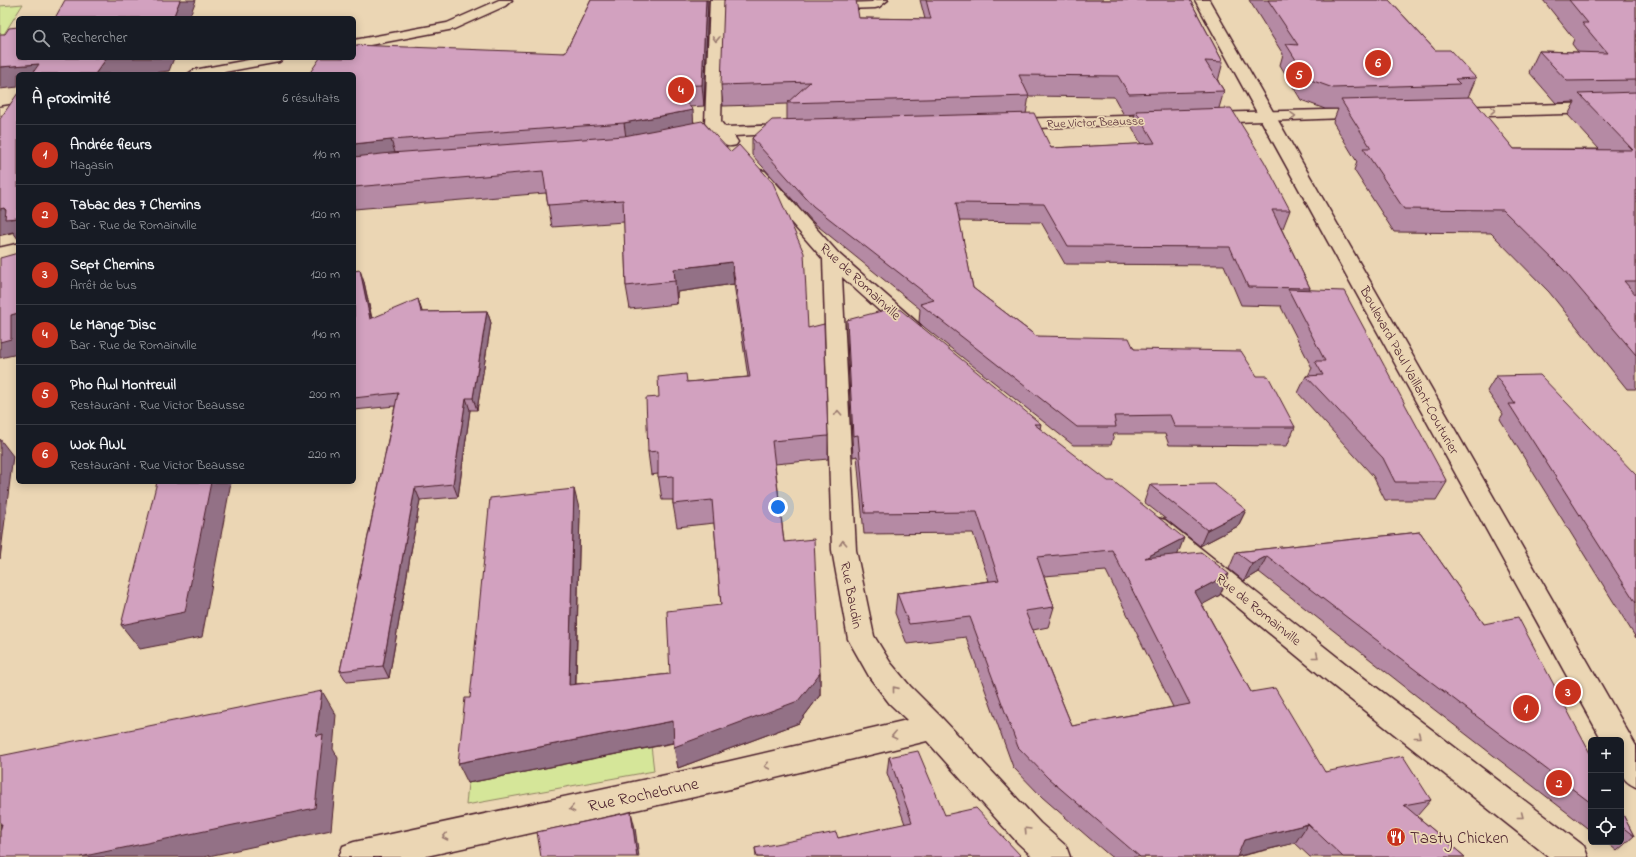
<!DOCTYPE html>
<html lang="fr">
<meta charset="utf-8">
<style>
body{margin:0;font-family:"Indie Flower",sans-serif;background:#20242c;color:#f1f3f6}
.controls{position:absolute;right:12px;bottom:12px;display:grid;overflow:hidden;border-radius:6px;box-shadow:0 2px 10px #0003}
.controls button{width:36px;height:36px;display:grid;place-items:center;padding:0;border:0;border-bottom:1px solid #363941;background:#171b24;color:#f1f3f6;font:20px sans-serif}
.you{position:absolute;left:778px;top:507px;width:14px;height:14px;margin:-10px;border:3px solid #fff;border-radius:50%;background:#1a73e8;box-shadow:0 0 0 6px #1a73e833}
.badge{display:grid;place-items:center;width:26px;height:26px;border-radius:50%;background:#c8321e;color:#fff;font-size:13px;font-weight:700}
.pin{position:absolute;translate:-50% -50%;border:2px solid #fff;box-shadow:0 1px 4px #0006}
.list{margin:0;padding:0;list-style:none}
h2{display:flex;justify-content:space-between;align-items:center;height:52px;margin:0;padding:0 16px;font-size:17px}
h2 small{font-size:13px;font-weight:400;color:#9ea1a6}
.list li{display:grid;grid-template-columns:26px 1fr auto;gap:12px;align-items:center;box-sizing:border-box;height:60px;padding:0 16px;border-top:1px solid #363941}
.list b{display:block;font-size:15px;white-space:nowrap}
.list p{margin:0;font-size:13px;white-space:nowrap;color:#9ea1a6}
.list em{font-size:13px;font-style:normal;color:#9ea1a6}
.icon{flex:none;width:22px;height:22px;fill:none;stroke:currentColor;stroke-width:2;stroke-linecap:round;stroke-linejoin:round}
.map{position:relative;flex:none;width:1636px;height:857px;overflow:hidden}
.search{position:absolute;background:#171b24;box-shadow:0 2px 10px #0003;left:16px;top:16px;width:340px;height:44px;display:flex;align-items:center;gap:10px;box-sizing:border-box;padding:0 14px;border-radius:6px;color:#9ea1a6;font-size:15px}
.panel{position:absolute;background:#171b24;box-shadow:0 2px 10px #0003;left:16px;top:72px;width:340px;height:412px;border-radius:6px}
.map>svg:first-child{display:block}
.green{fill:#d5e699;stroke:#908262}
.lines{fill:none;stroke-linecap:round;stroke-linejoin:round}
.service-casing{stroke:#4a1f2b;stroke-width:3}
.minor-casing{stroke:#4a1f2b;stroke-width:3}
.primary-casing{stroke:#4a1f2b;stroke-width:3}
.service{fill:#ebd6b4;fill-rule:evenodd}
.minor{fill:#ebd6b4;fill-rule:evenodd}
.primary{fill:#ebd6b4;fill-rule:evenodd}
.wall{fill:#b58aa4;stroke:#4a1f2b;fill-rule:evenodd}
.shaded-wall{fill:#937186;stroke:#4a1f2b}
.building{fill:#d2a1bf;stroke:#4a1f2b;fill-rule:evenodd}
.oneway{stroke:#9a7a70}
.labels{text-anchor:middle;stroke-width:3.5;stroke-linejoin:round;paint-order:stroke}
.far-street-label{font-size:12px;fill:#4a1f2b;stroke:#ebd6b4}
.street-label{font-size:14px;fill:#4a1f2b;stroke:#ebd6b4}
.near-street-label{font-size:17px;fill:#4a1f2b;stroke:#ebd6b4}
.near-poi-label{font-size:17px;fill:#4a1f2b;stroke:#ebd6b4;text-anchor:start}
</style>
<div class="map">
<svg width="1636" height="857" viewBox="0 0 1636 857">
<rect width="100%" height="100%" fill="#ebd6b4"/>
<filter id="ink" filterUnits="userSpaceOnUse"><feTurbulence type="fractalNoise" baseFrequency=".025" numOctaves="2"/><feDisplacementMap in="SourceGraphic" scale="8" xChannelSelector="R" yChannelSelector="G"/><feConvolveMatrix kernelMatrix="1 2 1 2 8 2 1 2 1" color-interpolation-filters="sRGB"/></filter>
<g filter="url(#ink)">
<path class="green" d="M23 4 4 34 0 35V6Z
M651 746 654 771 466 805 468 783Z"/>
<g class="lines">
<g class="service-casing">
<path id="service" d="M499 0H512L505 6 454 29 354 48V40L447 23Z
M874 0H888L879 7 875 8 844 9 838 6 844 3 872 2Z
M259 58H285L279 62 214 74H188L194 70Z
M18 104V112L0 115V107Z"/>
</g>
<g class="minor-casing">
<path id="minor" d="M710 0H724L721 122 725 127 789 125 795 127 797 130 795 133 734 136 738 142 736 145C726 148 723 145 718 138L684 144 678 142 676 139 678 136 710 129 705 123Z
M1636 102V112L1453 117 1447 115 1445 112 1447 109 1453 107Z
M1365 109 1371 111 1373 114 1371 117 1207 123 1201 121 1199 118 1201 115 1207 113Z
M1163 115 1169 117 1171 120 1169 123 1009 129 1003 127 1001 124 1003 121 1009 119Z
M759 170 765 171 839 254 919 324 922 329 919 334 912 335 905 334 842 277 856 550 874 636 890 662 910 686 942 718 1040 823 1066 846 1070 857H1033L1018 843 927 741 726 790 422 857H339L343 846 354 842 726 762 907 720 890 704 870 678 848 639 832 550 823 259 753 179 751 175 753 171Z
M18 232V242L0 246V236Z
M1157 518 1165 520 1351 668 1584 846 1588 857H1549L1331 684 1149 534 1145 527 1149 520Z"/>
</g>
<g class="primary-casing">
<path id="primary" d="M1195 0H1209L1636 746V787C1614 778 1621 760 1621 740H1602Z"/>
</g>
<use href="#service" class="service"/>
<use href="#minor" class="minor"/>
<use href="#primary" class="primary"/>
</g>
<path class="wall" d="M591 0H708L704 106 689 107 694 122 808 328 828 436V459L775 464 784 542 820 673V695L799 723 678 768 674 743 468 783 470 698 580 512 576 684 670 674 721 605 714 523 677 527 673 504V500H662L658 474 651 475 648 452 659 397 687 382 748 377 734 284 677 292V304L630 309 626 286 624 222 552 227 546 193 354 209V74L565 53Z
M920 0H1190L1223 62 1218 81 1224 91 1219 108 1290 210 1283 228H1281L1310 288 1309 290 1447 482 1436 500H1385L1373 476 1298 393 1306 376H1308L1312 368 1281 307 1282 306 1241 305 1224 265 1065 264 1041 222 959 221 973 288 1036 336 1134 349 1257 376 1295 427 1287 446 1169 445 1165 434H1114L1111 445H1073L924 327 919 322 920 309 814 223 752 155V138L787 120V104L723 106 721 85 859 18 925 19ZM1029 96 1114 97 1124 115 1135 114 1132 127 1141 144 1051 148 1026 114Z
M1249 0H1389L1435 50 1476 78 1468 97 1514 149H1599L1568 115 1575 102 1556 103 1529 72 1539 51 1578 52 1572 44 1574 39 1543 0H1636V389H1627L1549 292 1491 233 1394 232 1354 170 1357 162 1333 122 1338 109H1325L1301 100 1280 65 1283 54Z
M354 271 364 282 372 318 422 312 487 311 491 323 477 410H470L458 497 420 500 389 678 347 682 340 671 395 406 354 410Z
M847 320 1041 424 1040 429 1178 554 1220 595 1202 604 1251 692 1325 772 1431 800 1417 816 1465 857H1310L1295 843 1237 857H1111L1042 797 1013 767 966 637 907 644 895 613 897 593 989 581 973 533 864 534 857 456 853 457 847 341ZM1106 571 1173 707 1072 726 1033 630 1048 627 1054 607 1044 576Z
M1496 376 1636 475V638L1500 419 1503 414 1487 391Z
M1150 485 1246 510 1238 526 1200 546 1144 502Z
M1420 532 1484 624 1591 755V831L1418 697 1259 572 1244 581 1229 569 1236 552Z
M889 757 945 815 1020 857H756L755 848 838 838 905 824 887 773Z
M1621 811 1634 836 1617 851 1606 842H1621Z"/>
<path class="shaded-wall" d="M180 0H196L189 18H173Z
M706 0H708L704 106 702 85Z
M107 58H174L169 71 145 74H95Z
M39 64 44 74H18V87L0 89V67Z
M693 110 694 131 627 145 624 123Z
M391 140 398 162 354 167V144Z
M4 208 10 219 18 218V239L13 232 0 235V209Z
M732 262 734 284 677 292V304L675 281 674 269Z
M360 270 364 282 374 331 370 319Z
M418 299 422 311 425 324 421 312Z
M487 311 491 323 477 410 473 398Z
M18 313V354L0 358V342L11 315Z
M466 398 470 410 458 497 453 484Z
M0 439 13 456 0 559Z
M211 482H231L202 637 140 649 121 625Z
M415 488 420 500 389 678 383 666Z
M574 489 580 512 575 706 569 685Z
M1246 510 1238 526 1200 546 1207 530Z
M1184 538 1176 559 1145 558Z
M1267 556 1259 572 1244 581 1252 564Z
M1229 574 1220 595 1187 613 1195 592Z
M820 673V695L799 723 678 768 674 747Z
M322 691 336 715 333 749 338 758 331 830 204 857H80L316 736Z
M673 721 677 742 468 783 458 763Z
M631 812 635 828 639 857H637Z
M0 824H2L0 852Z
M1308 824 1295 843 1235 857 1244 840Z"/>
<path class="building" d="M65 0H180L173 18H55Z
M591 0H706L702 85 670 86 693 110 624 123 391 140 354 144V74H309L320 58H354V45L565 53Z
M724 0H856L859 18 931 19 926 0H1190L1223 62 1205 61 1224 91 1129 94 1118 76 1019 75 1029 96 787 103 810 82 721 85Z
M1268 0H1389L1435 50H1450L1476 78 1455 79 1460 84 1333 88 1308 79 1286 44 1298 45Z
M1569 0H1636V80L1567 81 1539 51 1607 53 1582 23H1588Z
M18 27V58H107L95 74H32L39 64 0 67V34H5L9 28Z
M1636 92V281H1624L1636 295V355L1563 269 1503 210 1404 209 1363 148H1371L1341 100 1471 97 1514 149 1633 150 1579 94Z
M18 93V218L5 219 6 210 4 208 0 209V119Z
M1231 108 1264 161 1290 210H1272L1310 288 1248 287 1230 247 1068 246 1044 204 956 203 973 288 1036 336 1129 338 1134 349 1241 351 1257 376H1268L1295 427H1175L1170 415 1114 416 1116 427H1077L920 304 934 300 813 206 752 138 772 120 1034 113 1051 148 1155 143 1136 111Z
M702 121 731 152 739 145 773 183 804 253 808 328 824 324 828 436 772 441 784 542 814 539 820 673 798 701 674 747 673 721 458 763 465 698H470L490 498 574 489 569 685 670 674 667 611 721 605 712 500 673 504V476L658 477V451L648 452 646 398 659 397 658 377 686 374 687 382 750 377 732 262 674 269 675 281 626 286 623 200 548 205 543 171 354 187V157L391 153 624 136Z
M18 253V313L11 315V339L0 342V258Z
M360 270 370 319 418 299 421 312 487 311 473 398H466L453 484 415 488 383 666 340 671 398 393 354 398V271Z
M1288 289 1344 291 1447 482H1395L1383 458 1306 376 1323 375 1315 361H1325Z
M897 307 1041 424H1034L1108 481H1113L1184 538 1145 558 1201 552 1229 574 1195 592 1251 692 1275 688 1325 772 1403 756 1431 800 1404 805 1465 857H1343L1308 824 1244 840 1237 857H1140L1048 778 1018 747 970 617 909 624 897 593 999 580 977 512 865 513 858 435 853 436 847 320ZM1112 550 1190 704 1072 726 1025 611 1054 607 1037 557Z
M1540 375 1636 475V603L1509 404H1515L1496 376Z
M157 482H211L185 612 121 625Z
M1214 484 1246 510 1207 530 1150 485Z
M1420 532 1484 624 1518 617 1591 755V803L1430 681 1267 556 1252 564 1236 552Z
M322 691 316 736 323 734 315 808 80 857H0V831L2 824H0V756Z
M918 751 945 815 976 808 1021 856 1015 857H757L755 848 831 833 836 832 838 838 912 822 889 757Z
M1621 811 1634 836 1621 826Z
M631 812 637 857H541L537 832Z"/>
<defs><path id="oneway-chevron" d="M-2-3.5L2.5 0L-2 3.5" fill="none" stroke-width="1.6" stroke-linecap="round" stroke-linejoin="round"/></defs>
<g class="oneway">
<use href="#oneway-chevron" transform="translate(716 39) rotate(92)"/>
<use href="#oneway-chevron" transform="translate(1493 110) rotate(-2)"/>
<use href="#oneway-chevron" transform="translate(1293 116) rotate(-2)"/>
<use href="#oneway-chevron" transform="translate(838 413) rotate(-93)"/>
<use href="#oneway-chevron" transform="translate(843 543) rotate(-93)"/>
<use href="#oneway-chevron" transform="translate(1316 656) rotate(39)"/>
<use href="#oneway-chevron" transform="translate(895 689) rotate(-129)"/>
<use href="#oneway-chevron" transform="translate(894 736) rotate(167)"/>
<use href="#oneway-chevron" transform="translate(1418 736) rotate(38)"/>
<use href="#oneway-chevron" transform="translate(767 766) rotate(167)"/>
<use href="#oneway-chevron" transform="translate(572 809) rotate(168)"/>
<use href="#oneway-chevron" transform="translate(1521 816) rotate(38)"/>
<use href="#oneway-chevron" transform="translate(1027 830) rotate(-134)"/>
<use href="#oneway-chevron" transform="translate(445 837) rotate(168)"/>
</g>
</g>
<defs>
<g id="restaurant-disc" transform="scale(1)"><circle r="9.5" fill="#c8321e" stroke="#ebd6b4"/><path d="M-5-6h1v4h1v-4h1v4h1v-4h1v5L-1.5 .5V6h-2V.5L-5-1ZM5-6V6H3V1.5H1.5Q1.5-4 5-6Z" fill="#fff"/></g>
</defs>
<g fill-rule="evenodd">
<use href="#restaurant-disc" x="1396" y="837"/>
</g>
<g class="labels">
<g class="far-street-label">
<text transform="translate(1095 122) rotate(-2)" y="4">Rue Victor Beausse</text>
</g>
<g class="street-label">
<text transform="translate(861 281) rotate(43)" y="5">Rue de Romainville</text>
<text transform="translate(1410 370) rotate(61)" y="5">Boulevard Paul Vaillant-Couturier</text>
<text transform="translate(852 595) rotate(79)" y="5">Rue Baudin</text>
<text transform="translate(1259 609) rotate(39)" y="5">Rue de Romainville</text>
</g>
<g class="near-street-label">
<text transform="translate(643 794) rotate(-12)" y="6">Rue Rochebrune</text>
</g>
<g class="near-poi-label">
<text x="1410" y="843">Tasty Chicken</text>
</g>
</g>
</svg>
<div class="controls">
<button>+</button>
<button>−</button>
<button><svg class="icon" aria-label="locate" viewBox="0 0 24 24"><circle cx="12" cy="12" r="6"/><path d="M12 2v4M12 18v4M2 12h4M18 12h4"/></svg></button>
</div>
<div class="you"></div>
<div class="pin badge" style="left:1526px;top:708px">1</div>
<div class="pin badge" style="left:1559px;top:783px">2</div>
<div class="pin badge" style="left:1568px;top:692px">3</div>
<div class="pin badge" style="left:681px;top:90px">4</div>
<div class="pin badge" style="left:1299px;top:75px">5</div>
<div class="pin badge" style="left:1378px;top:63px">6</div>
<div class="search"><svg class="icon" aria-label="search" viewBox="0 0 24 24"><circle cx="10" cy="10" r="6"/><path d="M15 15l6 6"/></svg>Rechercher</div>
<section class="panel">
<h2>À proximité<small>6 résultats</small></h2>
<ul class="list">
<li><span class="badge">1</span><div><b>Andrée fleurs</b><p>Magasin</p></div><em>110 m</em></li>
<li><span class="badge">2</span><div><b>Tabac des 7 Chemins</b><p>Bar · Rue de Romainville</p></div><em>120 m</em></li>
<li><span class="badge">3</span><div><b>Sept Chemins</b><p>Arrêt de bus</p></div><em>120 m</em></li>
<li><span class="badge">4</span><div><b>Le Mange Disc</b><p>Bar · Rue de Romainville</p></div><em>140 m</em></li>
<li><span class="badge">5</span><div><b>Pho Awl Montreuil</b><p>Restaurant · Rue Victor Beausse</p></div><em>200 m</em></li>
<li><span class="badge">6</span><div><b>Wok AWL</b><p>Restaurant · Rue Victor Beausse</p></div><em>220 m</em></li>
</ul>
</section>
</div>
